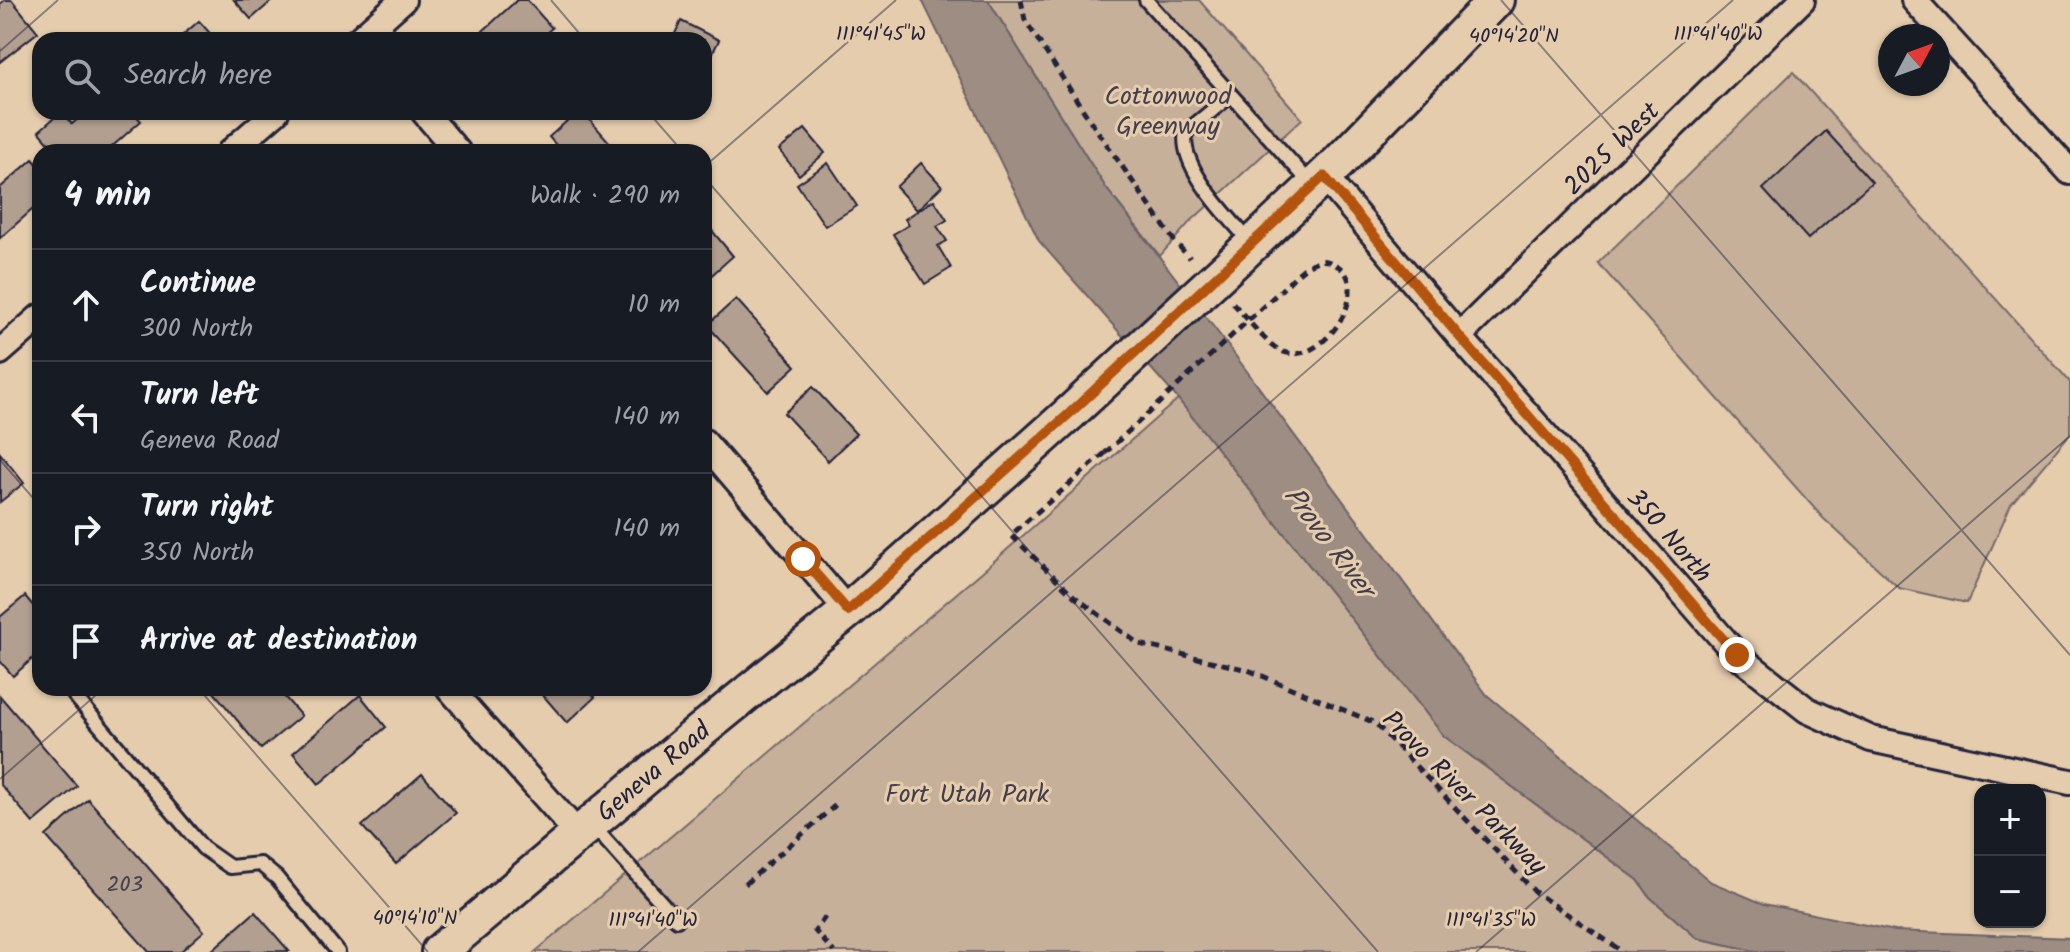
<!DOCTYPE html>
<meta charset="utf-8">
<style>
body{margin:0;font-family:Kalam,sans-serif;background:#20242c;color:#f1f3f6}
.controls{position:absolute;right:24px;bottom:24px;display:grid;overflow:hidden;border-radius:16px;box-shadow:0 2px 6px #0004}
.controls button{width:72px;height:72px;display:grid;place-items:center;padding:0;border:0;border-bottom:2px solid #363941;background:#171b24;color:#f1f3f6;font:40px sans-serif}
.compass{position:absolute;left:1878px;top:24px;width:72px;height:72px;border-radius:50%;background:#171b24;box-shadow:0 2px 6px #0004;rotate:49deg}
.stop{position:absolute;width:24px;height:24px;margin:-18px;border:6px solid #b45309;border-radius:50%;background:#fff}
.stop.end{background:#b45309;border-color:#fff;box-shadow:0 2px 8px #0008}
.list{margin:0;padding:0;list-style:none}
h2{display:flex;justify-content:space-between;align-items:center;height:104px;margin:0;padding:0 32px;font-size:34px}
h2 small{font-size:26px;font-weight:400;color:#9ea1a6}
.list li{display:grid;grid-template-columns:52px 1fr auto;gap:24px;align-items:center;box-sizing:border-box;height:112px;padding:0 32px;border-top:2px solid #363941}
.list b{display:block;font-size:30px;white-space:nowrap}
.list p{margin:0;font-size:26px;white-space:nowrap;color:#9ea1a6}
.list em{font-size:26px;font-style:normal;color:#9ea1a6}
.icon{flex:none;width:44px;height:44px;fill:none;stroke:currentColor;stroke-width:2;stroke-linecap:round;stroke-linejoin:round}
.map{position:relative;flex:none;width:2070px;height:952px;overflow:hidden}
.search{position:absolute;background:#171b24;box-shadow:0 2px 6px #0004;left:32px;top:32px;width:680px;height:88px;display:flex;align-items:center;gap:20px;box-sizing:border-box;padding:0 28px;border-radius:24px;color:#9ea1a6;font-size:30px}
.panel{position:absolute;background:#171b24;box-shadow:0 2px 6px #0004;left:32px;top:144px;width:680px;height:552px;border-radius:24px}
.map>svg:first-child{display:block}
.green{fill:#c6b09a;stroke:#74696a;stroke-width:2}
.water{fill:#9d8d83;stroke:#6c6266;stroke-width:2}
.building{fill:#b29f8f;stroke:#22223b;stroke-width:2}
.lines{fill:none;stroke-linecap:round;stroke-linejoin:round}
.service-casing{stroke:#22223b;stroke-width:18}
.minor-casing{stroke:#22223b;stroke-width:30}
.secondary-casing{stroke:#22223b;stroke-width:40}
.path{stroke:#22223b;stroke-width:5;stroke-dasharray:8 6;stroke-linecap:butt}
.service{stroke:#e5ccad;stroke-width:12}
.minor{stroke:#e5ccad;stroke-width:24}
.secondary{stroke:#e5ccad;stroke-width:34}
.secondary-bridge-casing{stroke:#22223b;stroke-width:40;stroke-linecap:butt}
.path-bridge{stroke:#22223b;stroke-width:5;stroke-dasharray:8 6;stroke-linecap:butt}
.secondary-bridge{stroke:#e5ccad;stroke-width:34}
.route{stroke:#b45309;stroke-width:10}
.ticks{fill:none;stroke:#22223b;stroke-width:2;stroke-opacity:0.45}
.labels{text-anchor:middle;stroke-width:6;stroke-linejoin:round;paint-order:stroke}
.number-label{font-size:22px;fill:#464150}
.park-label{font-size:26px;fill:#433e4e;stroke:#e5ccad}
.street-label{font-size:26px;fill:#22223b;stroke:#e5ccad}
.water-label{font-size:28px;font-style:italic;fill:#413d4d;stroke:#e5ccad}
.ticks-label{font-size:20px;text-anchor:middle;fill:#22223b;stroke:#e5ccad;stroke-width:6;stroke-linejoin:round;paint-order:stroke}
</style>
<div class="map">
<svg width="2070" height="952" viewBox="0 0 2070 952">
<rect width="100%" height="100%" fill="#e5ccad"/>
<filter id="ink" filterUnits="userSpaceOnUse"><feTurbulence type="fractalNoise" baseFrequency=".0125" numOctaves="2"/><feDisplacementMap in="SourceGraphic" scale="16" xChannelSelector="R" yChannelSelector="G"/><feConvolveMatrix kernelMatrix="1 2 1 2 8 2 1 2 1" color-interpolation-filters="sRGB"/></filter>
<g filter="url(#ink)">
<path class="green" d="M988 0H1199L1302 119 1189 223 1160 256 1106 188Z
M1793 72 2070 382V434L2011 504 1967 603 1899 588 1823 518 1598 263Z
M1178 399 1444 736 1638 880 1650 897 1697 938 1760 952H535L984 570Z"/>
<path class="water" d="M922 0H988L1106 188 1226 343 1487 695 1711 882 1764 904 1895 931 2070 938V952H1760L1697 938 1650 897 1638 880 1444 736 1178 399 1039 241Z"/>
<path class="building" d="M5 0H12L38 32 0 62V4Z
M234 0H273L251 19Z
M517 0H527L552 28 538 40H473Z
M199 21 216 40H177Z
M681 21 719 40 704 71V40H672Z
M61 112 72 124 86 112H133L141 121 106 152H57L39 131Z
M577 112H583L618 152H562L549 137Z
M805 129 825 153 799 175 779 150Z
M1826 131 1872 182 1808 239 1763 189Z
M33 159 40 167V203L0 238V188Z
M828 163 857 206 825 226 797 184Z
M921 163 942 186 917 210 896 187Z
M934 200 947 220 937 226 947 241 938 246 951 268 925 284 893 234 909 225 905 219Z
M704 221 733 256 704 282Z
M736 299 796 366 768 392 707 325Z
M813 387 856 434 828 461 784 413Z
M0 453 24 483 0 502Z
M25 596 40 614V652L13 676 0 661V617Z
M217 688H277L301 716 261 749 213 691Z
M546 688H587L595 697 567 723 541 693Z
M360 695 386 727 319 784 293 753Z
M0 696 77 786 33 823 0 784Z
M422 774 456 813 396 864 362 826Z
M88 799 204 931 180 952H149L46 836Z
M255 912 289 951 210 952Z"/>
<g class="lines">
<g class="service-casing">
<path id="service" d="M1146 0 1311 184
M1231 95 1186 132C1178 167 1229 217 1250 242
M74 695 203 848 230 867 260 864 277 878 338 952
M593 826 677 920"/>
</g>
<g class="minor-casing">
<path id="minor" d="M1914 0 2070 172
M358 40 403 0
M424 112 458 152
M230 152 276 112
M1324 176 1459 336 1737 655 1807 710 1871 739 2070 782
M1459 336 1802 0
M0 352 40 317
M704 442 848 611
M449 688 578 834"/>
</g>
<g class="secondary-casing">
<path id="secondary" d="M1242 254 1339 162 1496 0
M439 952 697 734 848 611 1070 413"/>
</g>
<path class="path" d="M1021 0 1025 20 1089 119 1175 242 1190 258
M1233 303C1245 316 1267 345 1281 351 1322 370 1376 286 1336 265 1328 260 1322 259 1313 263 1301 268 1290 282 1280 291
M1105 453 1011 535 1075 597 1139 644 1248 670 1375 723 1535 892 1623 952
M745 884 838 803
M825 917 815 931 834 952"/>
<use href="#service" class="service"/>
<use href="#minor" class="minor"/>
<use href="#secondary" class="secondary"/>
<g class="secondary-bridge-casing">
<path id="secondary-bridge" d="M1070 413 1242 254"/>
</g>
<path class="path-bridge" d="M1105 453 1280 291"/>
<use href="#secondary-bridge" class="secondary-bridge"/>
</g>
</g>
<g class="lines" filter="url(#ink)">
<path class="route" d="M803 559 848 611 1070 413 1324 176 1459 336 1737 655"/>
</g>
<path class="ticks" d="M551 0 585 40M1501 0 2070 655M0 51 58 0M648 112 683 152M704 167 896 0M704 177 1378 952M0 460 40 506M198 688 428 952M0 779 104 688M638 952 1733 0M1476 952 2070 436"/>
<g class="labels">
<g class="number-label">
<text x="125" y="891">203</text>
</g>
<g class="park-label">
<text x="1168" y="104">Cottonwood<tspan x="1168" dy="30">Greenway</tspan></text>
<text x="967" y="802">Fort Utah Park</text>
</g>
<g class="street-label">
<text transform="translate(1611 148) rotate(-44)" y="9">2025 West</text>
<text transform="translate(1670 535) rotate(49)" y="9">350 North</text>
<text transform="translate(653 771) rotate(-40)" y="9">Geneva Road</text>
<text transform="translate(1465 792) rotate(45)" y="9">Provo River Parkway</text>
</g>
<g class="water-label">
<text transform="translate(1330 541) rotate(53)" y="10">Provo River</text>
</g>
</g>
<g class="ticks-label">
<text x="881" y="40">111°41'45"W</text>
<text x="1718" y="40">111°41'40"W</text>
<text x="1514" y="42">40°14'20"N</text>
<text x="415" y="924">40°14'10"N</text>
<text x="653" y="926">111°41'40"W</text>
<text x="1491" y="926">111°41'35"W</text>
</g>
</svg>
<div class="controls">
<button>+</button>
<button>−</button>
</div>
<svg class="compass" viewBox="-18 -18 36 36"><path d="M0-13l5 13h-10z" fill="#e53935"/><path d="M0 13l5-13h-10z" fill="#9ea1a6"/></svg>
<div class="stop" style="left:803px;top:559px"></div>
<div class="stop end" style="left:1737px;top:655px"></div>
<div class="search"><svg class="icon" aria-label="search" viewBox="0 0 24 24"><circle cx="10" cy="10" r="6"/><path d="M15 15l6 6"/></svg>Search here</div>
<section class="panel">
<h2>4 min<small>Walk · 290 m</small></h2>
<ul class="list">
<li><svg class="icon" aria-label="ahead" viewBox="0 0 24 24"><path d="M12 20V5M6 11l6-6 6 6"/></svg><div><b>Continue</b><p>300 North</p></div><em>10 m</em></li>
<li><svg class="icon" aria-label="left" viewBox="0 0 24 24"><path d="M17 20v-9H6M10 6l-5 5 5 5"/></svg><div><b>Turn left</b><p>Geneva Road</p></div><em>140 m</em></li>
<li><svg class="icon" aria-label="right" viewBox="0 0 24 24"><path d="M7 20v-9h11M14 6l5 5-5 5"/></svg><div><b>Turn right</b><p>350 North</p></div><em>140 m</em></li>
<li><svg class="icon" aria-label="arrive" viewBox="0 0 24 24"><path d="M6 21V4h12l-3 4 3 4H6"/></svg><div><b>Arrive at destination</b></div></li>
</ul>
</section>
</div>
